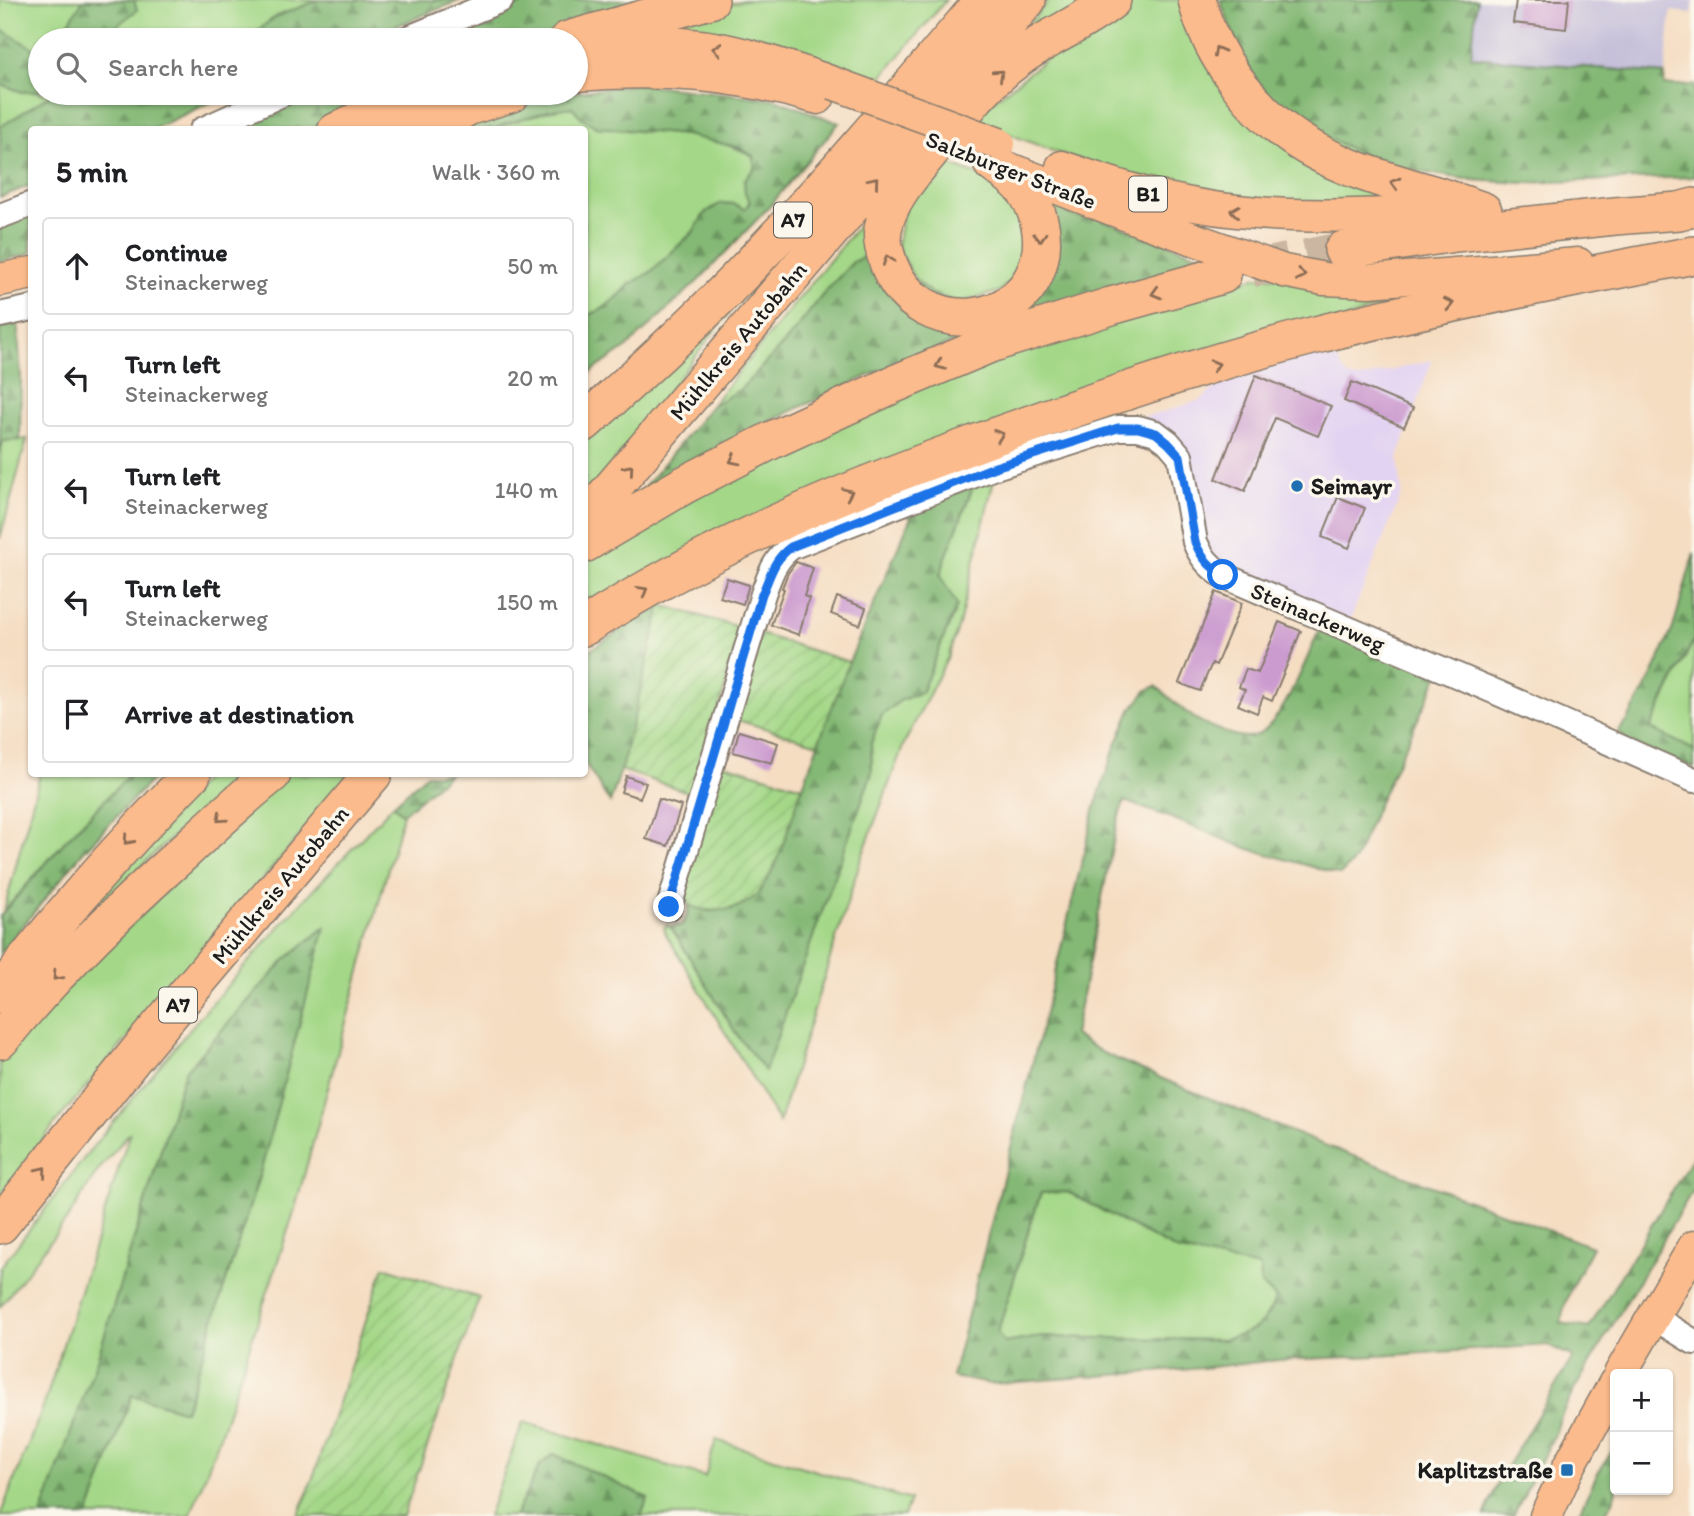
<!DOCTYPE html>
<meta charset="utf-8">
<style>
body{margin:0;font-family:Itim,sans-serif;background:#f2f2f2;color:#202124}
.controls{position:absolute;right:21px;bottom:21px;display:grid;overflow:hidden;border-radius:7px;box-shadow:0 2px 5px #0004}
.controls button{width:63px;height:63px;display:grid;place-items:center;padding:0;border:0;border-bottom:2px solid #e0e0e0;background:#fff;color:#202124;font:35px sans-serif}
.stop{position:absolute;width:21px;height:21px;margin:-16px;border:5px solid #1a73e8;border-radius:50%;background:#fff}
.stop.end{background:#1a73e8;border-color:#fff;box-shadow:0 2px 7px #0008}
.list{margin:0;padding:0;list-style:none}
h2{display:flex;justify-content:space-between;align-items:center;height:91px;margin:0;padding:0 28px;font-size:30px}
h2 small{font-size:23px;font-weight:400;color:#757577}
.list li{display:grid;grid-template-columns:46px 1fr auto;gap:21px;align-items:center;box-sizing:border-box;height:98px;margin:0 14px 14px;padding:0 14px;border:2px solid #e0e0e0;border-radius:7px}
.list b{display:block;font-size:26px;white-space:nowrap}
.list p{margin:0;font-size:23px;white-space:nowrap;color:#757577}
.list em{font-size:23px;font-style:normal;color:#757577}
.icon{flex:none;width:38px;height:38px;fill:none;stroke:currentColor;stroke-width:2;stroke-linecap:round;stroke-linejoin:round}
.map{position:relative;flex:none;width:1694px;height:1516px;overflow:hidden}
.search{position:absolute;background:#fff;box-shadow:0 2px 5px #0004;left:28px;top:28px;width:560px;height:77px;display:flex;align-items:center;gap:18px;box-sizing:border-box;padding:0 24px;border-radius:38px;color:#757577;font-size:26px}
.panel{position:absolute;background:#fff;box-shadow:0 2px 5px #0004;left:28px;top:126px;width:560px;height:651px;border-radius:7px}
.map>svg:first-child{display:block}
.built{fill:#e3d3f2}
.industrial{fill:#c6c0da}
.green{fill:#a4d888;stroke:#607a52;stroke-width:2}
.forest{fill:url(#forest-firs);stroke:#506a48;stroke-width:2;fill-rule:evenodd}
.garden{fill:url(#garden-furrows);stroke:#607a52;stroke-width:2}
.building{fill:#cb9acf}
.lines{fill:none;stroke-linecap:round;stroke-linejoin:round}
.highway-tunnel{stroke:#cab6a1;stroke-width:37;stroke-dasharray:37 18;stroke-linecap:butt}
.minor-casing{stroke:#887c6f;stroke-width:28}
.major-casing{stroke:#887c6f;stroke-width:35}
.highway-casing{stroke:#887c6f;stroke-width:40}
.minor{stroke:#fff;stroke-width:24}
.major{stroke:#fbbb8c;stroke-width:32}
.highway{stroke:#fbbb8c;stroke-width:37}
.major-bridge-casing{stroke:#887c6f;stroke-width:35;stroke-linecap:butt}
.major-bridge{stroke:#fbbb8c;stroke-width:32}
.oneway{stroke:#8c6c54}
.route{stroke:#1a73e8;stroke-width:9}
.poi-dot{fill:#1f6fb2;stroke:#fbf7ec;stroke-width:2.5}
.labels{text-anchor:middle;stroke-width:7;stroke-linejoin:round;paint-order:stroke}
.shield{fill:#fbf7ec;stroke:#5f5e5a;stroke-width:2}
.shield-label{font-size:21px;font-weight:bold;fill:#1c1c1c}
.street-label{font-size:23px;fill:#1c1c1c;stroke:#fbf7ec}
.poi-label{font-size:23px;font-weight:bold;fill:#1c1c1c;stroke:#fbf7ec;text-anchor:start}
</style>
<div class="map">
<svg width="1694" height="1516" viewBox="0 0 1694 1516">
<defs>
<pattern id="forest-firs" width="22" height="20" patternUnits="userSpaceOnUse" patternTransform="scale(1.75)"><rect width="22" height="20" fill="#83b874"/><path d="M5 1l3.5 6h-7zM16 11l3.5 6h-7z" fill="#6a955e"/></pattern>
<pattern id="garden-furrows" width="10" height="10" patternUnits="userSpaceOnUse" patternTransform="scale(1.75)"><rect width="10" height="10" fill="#a4d888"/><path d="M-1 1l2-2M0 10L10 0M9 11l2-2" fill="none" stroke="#8db975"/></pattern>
</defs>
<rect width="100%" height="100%" fill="#fbf7ec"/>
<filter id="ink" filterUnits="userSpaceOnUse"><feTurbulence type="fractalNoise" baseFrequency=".0143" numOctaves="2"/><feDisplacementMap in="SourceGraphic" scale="14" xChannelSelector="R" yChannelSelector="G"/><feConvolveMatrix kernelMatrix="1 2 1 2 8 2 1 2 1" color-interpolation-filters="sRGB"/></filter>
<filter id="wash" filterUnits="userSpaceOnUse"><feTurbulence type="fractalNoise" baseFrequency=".00686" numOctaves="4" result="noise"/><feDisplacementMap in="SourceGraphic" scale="28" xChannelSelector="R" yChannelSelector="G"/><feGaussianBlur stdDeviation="1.57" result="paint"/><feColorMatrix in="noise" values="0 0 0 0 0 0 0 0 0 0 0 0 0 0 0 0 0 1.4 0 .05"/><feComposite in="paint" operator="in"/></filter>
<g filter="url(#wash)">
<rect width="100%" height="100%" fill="#f5ddc2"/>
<path class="built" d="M1332 347 1341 367 1349 377 1358 379 1432 360 1398 458 1402 493 1349 623 1231 573 1204 548 1192 479 1127 421 1163 412 1201 400 1231 374Z"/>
<path class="industrial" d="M1477 0H1694L1692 13 1671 11 1665 74 1471 57Z"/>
<path class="green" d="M0 0H461L360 40H40V93H230L153 129 32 130 31 185 0 197Z
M743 0H946L876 84 638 31Z
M1049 0H1093L993 67Z
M1121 0H1187L1210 56 1448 204 1224 201 1061 154 970 119Z
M572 107C600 137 649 129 686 135 709 139 732 145 753 156 756 172 755 195 745 209L734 204 721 203 705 213 693 232 651 272 630 284 620 295 601 310 585 317 584 130H495C518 117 546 110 572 107Z
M935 159 983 177 998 188 1014 205 1026 228V251L1016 274 1000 291 959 303 931 293 914 278 897 245 907 195Z
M880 199 870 255 854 261 825 292 789 338 741 389 711 406Z
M766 265 585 499 584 439Z
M1524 275 1372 309 585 612V556L843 417 1099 318 1258 277Z
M27 439 0 539V453L3 441Z
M995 475 959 625 948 657 903 746 860 862 779 1122 666 934 664 928 667 925 671 927 737 1035 765 1070 872 772 871 743 882 715 901 700 921 693 957 606 940 576 946 557 974 484Z
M1693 642 1694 643V750L1650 729Z
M40 774H130L67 839 4 911Z
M209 774H243C166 839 95 911 24 983Z
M286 774H352L58 1120 0 1195V1052Z
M393 805 403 814 294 1212 220 1436 190 1516H88L132 1395 185 1411 261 1170 324 928 286 959 185 1071 99 1354 41 1516H0L45 1402 130 1132 97 1172 68 1218 0 1307V1268L95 1144 194 1024 285 920Z
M1068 1192 1176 1250 1260 1267 1261 1284 1276 1298C1262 1330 1255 1331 1223 1340L1041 1337 1004 1343 997 1333C1013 1287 1024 1239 1041 1193Z
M523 1422 705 1477 716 1440 910 1500 904 1516H641L648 1498 540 1465 515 1516H488Z"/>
<path class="forest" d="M83 0H134L137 10 113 29 114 40H58Z
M318 0H461L360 40H235L250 36 275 17Z
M532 0H668L530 40H430Z
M1220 0H1477L1471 57 1665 74 1664 85H1694V177L1522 183 1471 180 1416 171 1376 162 1297 122 1264 90 1242 58Z
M0 29 40 52V91L22 92 0 84Z
M640 84 775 99 839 123 769 207 699 280 626 348 585 376V317L601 310 620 295 630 284 651 272 693 232 705 213 721 203 734 204 745 209 750 202 745 193 744 180 755 168 753 156 737 147 685 135 596 127 581 117 572 107 552 110 505 124 495 129 460 130 521 104 569 93Z
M53 93H230L153 129 32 130 31 185 0 197V127Z
M305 93H386L311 129 217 130Z
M1057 203 1229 266 988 329 879 371 774 419 699 457 643 489 711 406 741 389 789 338 825 292 854 261 870 255 988 328 1048 206Z
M31 212V253L0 262V224Z
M17 318 21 376 20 440 3 441 0 453V320Z
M974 484 946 557 940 576 957 605 921 693 901 700 882 715 871 743 872 772 765 1071 737 1035 671 927 682 925 688 914 689 905 707 911 733 909 757 895 774 867 818 744 849 662 911 517 898 511Z
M1694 553V643H1692L1650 728 1694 750V768L1630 743 1618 732 1628 719 1651 678 1673 628Z
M661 605 621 770 610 803 585 763V653Z
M1321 626 1439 674 1376 809 1355 860 1340 875 1243 847 1174 819 1124 801 1117 823 1074 1035 1103 1053 1177 1085 1319 1143 1592 1247C1580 1271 1564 1297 1561 1323L1589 1328 1694 1155V1188L1574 1390 1560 1418 1556 1432 1513 1516H1484L1500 1478 1573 1357 1548 1345 1377 1356 1278 1360 1191 1369 991 1384 952 1377 1043 1022 1095 807 1115 747 1131 710 1146 691 1156 686C1167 695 1177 706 1189 714 1201 724 1234 738 1249 737 1280 735 1309 652 1321 626ZM1068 1192 1176 1250 1260 1267 1261 1284 1276 1298C1262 1330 1254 1331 1223 1340L1040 1337 1005 1343 997 1333C1013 1287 1024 1239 1041 1193Z
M130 774H157L83 852 0 954V916L67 839Z
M427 774H449L403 814 393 805Z
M325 927 261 1170 185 1411 132 1395 88 1516H41L99 1354 185 1071 286 959Z
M1615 1446 1616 1490 1613 1501 1603 1516H1577L1597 1475Z
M554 1454 648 1498 641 1516H515L540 1465Z"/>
<path class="garden" d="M661 605 742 628 694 794 621 770Z
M760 634 849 662 818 744 734 719Z
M721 763 802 787C791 818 779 868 758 893 746 907 724 912 707 910 695 909 686 905 682 894Z
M384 1267 479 1298 403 1516H298L307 1495Z"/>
<g id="blocks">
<path class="building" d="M1516 0H1569L1566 29 1513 23Z
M1256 375 1331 406 1318 436 1275 418 1245 491 1216 479Z
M1352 382 1413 408 1404 427 1344 401Z
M1338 497 1365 508 1349 548 1322 537Z
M796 562 813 568 804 596 809 598 799 635 771 625 784 589 782 588 788 573Z
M727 578 749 585 743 604 720 597Z
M1216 592 1242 603 1216 665 1212 663 1200 691 1179 683Z
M837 597 866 608 860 625 831 614Z
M1279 622 1301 631 1272 701 1263 697 1257 713 1238 705 1245 690 1239 687 1246 669 1258 673Z
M739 731 778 743 772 763 733 752Z
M626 776 646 783 640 798 621 792Z
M659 799 681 806 668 846 646 839Z"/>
</g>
</g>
<g filter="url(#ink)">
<use href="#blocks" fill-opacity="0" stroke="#887c6f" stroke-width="2"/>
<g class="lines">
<path class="highway-tunnel" d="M1252 269 1343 250"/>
<g class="minor-casing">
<path id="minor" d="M404 40 501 0
M202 130 284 93
M0 216 32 204
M0 315 32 308
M669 907 763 594C770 575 774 560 791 547L992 468 1118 428H1138L1156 433 1168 442 1180 456 1195 542C1201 557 1209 566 1222 575L1498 693 1694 780
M1653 1317 1694 1342"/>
</g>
<g class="major-casing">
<path id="major" d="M581 45C626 41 680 41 725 50 762 58 797 70 833 83
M576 75C661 68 736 74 818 98
M334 130 408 93
M381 130 408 117 471 93
M999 165 1143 221 1284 271 1324 279 1369 281 1578 264
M1062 167C1119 187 1176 205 1237 211 1315 220 1394 213 1472 211
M0 280 32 273
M1620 1374 1694 1247
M1546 1516 1567 1470 1615 1383"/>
</g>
<g class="highway-casing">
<path id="highway" d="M1197 0C1204 31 1221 61 1240 86 1251 100 1263 113 1277 125 1318 160 1371 176 1422 191 1443 197 1463 204 1483 211
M568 40 710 0
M965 110C981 90 999 72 1020 57 1049 36 1084 23 1112 0
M430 130 467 107 512 93
M930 152C911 175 889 199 883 229 881 241 885 253 889 265 918 341 1030 332 1041 251 1044 226 1034 195 1014 179 1007 173 999 168 992 163
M1343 250 1455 233 1615 216 1679 211 1694 207
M584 423C644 370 703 316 758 257 837 174 910 87 984 0
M584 521 1027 0
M584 544 684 485 772 440 892 385 990 344 1111 306 1222 275
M584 627C704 550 835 494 969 446 1081 405 1196 366 1312 336 1439 304 1566 279 1694 255
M0 994C58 916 124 843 192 774
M0 1040C55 972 119 910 184 852 213 825 242 798 272 774
M0 1225 146 1042 373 774"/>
</g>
<use href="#minor" class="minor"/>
<use href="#major" class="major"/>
<use href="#highway" class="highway"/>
<g class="major-bridge-casing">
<path id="major-bridge" d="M833 83 999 144"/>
</g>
<use href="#major-bridge" class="major-bridge"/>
</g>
<defs><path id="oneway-chevron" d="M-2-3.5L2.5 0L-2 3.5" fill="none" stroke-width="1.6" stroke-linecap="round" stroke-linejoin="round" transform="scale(1.75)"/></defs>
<g class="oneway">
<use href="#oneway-chevron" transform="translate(717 49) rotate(-172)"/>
<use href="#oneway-chevron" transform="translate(1218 51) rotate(-119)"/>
<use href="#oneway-chevron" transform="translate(999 74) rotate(-42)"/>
<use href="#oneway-chevron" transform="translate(874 181) rotate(-50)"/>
<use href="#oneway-chevron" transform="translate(1395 183) rotate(-164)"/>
<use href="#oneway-chevron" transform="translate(1235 211) rotate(-173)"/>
<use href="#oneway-chevron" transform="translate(1040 237) rotate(87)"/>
<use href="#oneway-chevron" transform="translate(888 260) rotate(-109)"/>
<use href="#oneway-chevron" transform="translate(1301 275) rotate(12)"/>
<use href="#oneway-chevron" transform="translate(1156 293) rotate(164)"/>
<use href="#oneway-chevron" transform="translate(1449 304) rotate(-13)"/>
<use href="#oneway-chevron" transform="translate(940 365) rotate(157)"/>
<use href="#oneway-chevron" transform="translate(1215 365) rotate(-16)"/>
<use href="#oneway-chevron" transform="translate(999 435) rotate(-20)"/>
<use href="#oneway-chevron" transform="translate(734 460) rotate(153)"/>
<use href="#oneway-chevron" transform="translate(629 469) rotate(-49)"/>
<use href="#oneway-chevron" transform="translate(848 493) rotate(-23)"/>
<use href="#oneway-chevron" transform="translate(643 591) rotate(-30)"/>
<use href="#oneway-chevron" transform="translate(221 818) rotate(138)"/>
<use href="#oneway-chevron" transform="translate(128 840) rotate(132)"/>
<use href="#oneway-chevron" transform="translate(57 976) rotate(133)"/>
<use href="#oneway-chevron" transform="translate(42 1171) rotate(-51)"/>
</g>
</g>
<g class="lines" filter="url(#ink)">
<path class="route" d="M669 907 762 594C771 575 773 560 791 547L992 468 1118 428H1138L1156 433 1168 443 1180 456 1195 542C1201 557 1209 566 1223 575"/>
</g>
<g class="poi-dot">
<circle cx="1297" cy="486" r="7"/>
<rect x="1560" y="1463" width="14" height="14" rx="3.5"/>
</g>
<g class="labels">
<g class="shield">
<rect x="1129" y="176.5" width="38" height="35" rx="5"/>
<rect x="774" y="202.5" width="38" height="35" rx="5"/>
<rect x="159" y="987.5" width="38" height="35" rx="5"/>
</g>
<g class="shield-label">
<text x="1148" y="201">B1</text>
<text x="793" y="227">A7</text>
<text x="178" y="1012">A7</text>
</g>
<g class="street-label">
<text transform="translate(1011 170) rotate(21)" y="8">Salzburger Straße</text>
<text transform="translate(738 341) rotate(-50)" y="8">Mühlkreis Autobahn</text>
<text transform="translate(1318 617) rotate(23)" y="8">Steinackerweg</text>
<text transform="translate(280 885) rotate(-50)" y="8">Mühlkreis Autobahn</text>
</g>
<g class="poi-label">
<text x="1311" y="494">Seimayr</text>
<text x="1553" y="1478" text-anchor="end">Kaplitzstraße</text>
</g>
</g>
</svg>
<div class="controls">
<button>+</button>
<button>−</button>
</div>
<div class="stop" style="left:1223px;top:575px"></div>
<div class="stop end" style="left:669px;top:907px"></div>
<div class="search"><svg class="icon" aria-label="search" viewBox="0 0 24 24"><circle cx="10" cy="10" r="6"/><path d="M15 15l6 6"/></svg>Search here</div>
<section class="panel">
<h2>5 min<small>Walk · 360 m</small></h2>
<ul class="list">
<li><svg class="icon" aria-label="ahead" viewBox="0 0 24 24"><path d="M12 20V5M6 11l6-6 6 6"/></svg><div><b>Continue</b><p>Steinackerweg</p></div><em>50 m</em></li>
<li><svg class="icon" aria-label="left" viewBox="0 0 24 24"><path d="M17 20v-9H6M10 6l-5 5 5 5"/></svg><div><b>Turn left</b><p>Steinackerweg</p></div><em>20 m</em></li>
<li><svg class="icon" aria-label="left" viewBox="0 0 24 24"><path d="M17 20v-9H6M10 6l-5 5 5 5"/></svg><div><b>Turn left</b><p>Steinackerweg</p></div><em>140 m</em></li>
<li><svg class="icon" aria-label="left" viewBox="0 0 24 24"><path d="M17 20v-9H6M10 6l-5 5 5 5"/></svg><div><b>Turn left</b><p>Steinackerweg</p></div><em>150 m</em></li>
<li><svg class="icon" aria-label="arrive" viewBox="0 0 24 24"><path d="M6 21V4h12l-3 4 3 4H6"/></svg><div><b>Arrive at destination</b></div></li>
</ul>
</section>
</div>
